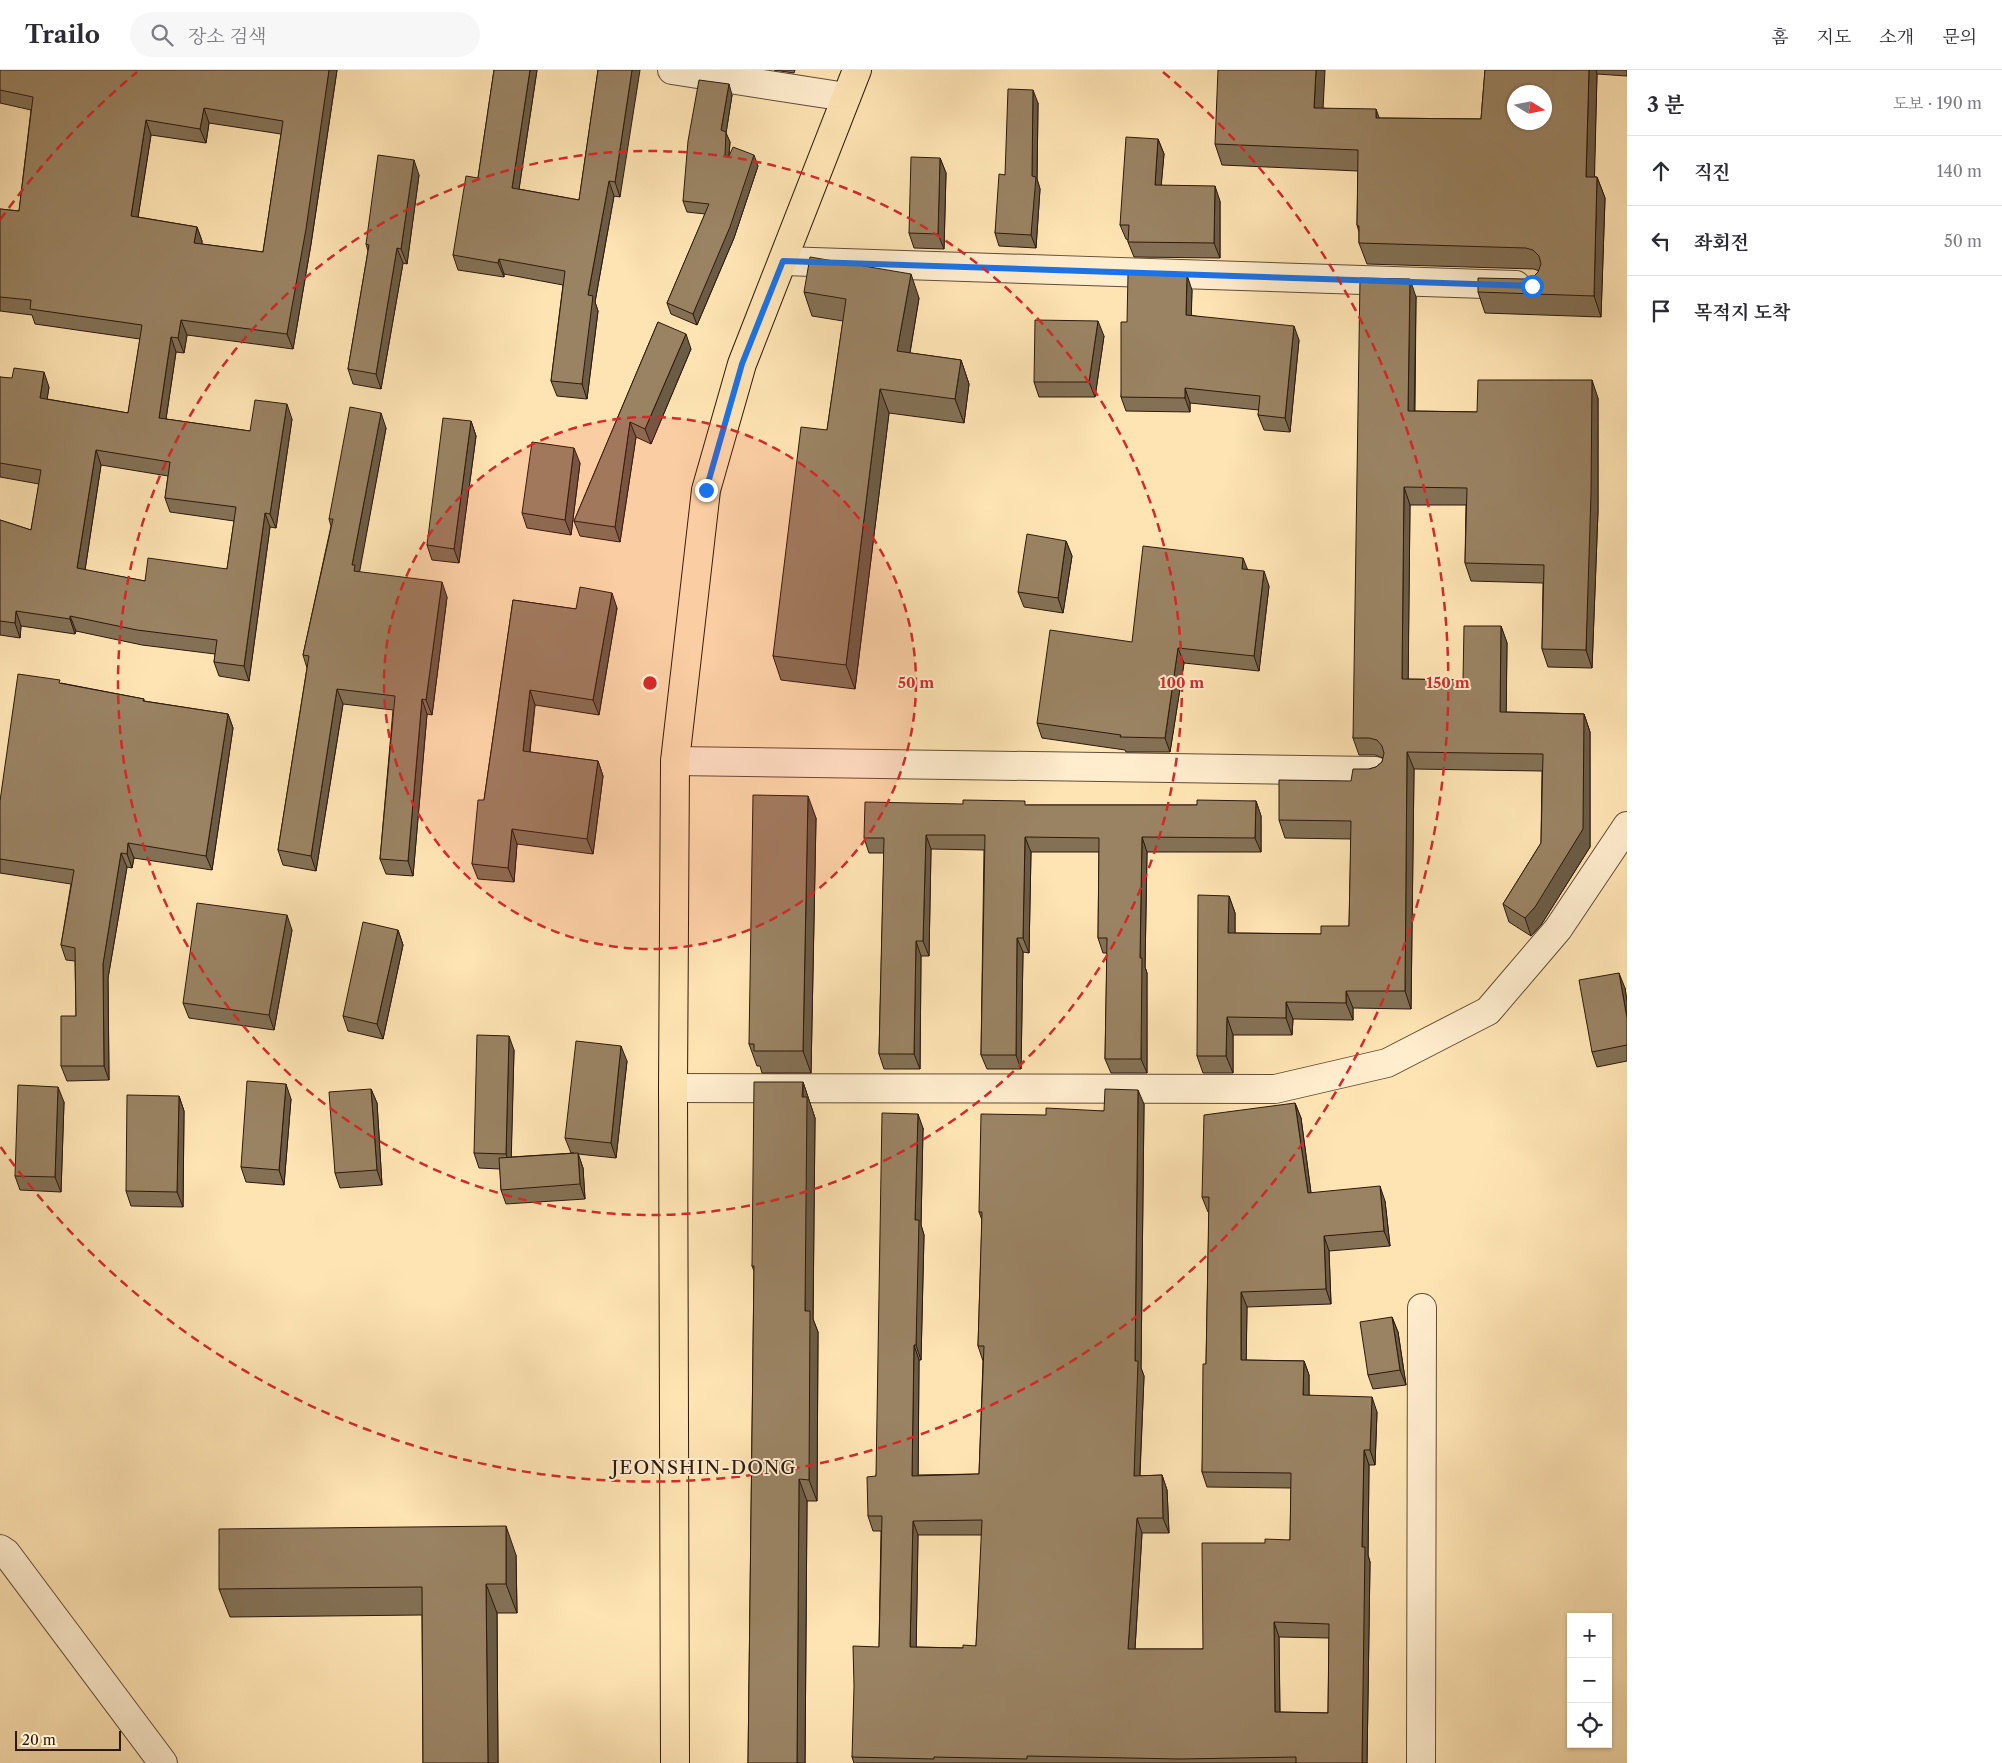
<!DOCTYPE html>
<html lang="ko">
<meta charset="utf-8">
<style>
body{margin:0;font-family:"Libre Caslon Text","Noto Serif KR",serif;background:#f7f7f7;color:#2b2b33}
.controls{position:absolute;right:15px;bottom:15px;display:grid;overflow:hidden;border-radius:0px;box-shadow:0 1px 4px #0004}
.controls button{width:45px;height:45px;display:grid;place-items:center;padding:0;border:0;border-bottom:1px solid #e1e1e2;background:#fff;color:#2b2b33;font:25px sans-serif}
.compass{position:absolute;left:1507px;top:15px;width:45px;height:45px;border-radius:50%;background:#fff;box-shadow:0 1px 4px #0004;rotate:100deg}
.scale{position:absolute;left:15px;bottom:12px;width:106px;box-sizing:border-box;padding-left:5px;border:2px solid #2c190c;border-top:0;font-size:14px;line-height:18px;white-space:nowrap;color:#2c190c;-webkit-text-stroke:4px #ffedce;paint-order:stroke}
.stop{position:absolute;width:15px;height:15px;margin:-11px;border:4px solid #1a73e8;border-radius:50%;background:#fff}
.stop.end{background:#1a73e8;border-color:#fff;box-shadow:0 1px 5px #0008}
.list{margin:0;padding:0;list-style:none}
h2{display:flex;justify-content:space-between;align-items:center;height:65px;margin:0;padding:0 20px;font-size:21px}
h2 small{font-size:16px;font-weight:400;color:#7c7c81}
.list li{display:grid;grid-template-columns:32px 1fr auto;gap:15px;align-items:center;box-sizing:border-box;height:70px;padding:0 20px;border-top:1px solid #e1e1e2}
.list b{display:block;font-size:19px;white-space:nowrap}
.list em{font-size:16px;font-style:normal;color:#7c7c81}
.icon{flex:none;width:28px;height:28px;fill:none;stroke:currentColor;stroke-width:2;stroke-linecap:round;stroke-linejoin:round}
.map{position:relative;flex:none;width:1627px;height:1693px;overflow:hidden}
header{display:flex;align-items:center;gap:30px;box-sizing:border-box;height:70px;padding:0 25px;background:#fff;border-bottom:1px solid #e1e1e2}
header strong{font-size:24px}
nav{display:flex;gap:28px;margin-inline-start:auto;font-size:18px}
.search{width:350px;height:45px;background:#f7f7f7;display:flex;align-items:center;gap:12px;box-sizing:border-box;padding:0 18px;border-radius:28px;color:#7c7c81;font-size:19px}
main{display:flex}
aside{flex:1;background:#fff}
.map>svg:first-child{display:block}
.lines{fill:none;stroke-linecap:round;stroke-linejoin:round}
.minor-casing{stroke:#614c36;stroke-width:30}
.major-casing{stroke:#2c190c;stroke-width:30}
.minor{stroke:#ffedce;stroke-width:28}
.major{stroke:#ffe4b3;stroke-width:28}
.wall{fill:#847155;stroke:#2c190c;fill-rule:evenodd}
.shaded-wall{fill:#6c5c45;stroke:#2c190c}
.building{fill:#9a8363;stroke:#2c190c;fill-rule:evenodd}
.route{stroke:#1a73e8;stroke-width:6}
.ring{fill:none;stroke:#d62828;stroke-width:2.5;stroke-dasharray:9 6}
.labels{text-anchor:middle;stroke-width:4;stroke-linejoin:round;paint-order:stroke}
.quarter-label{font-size:19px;letter-spacing:1px;fill:#2c190c;stroke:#ffedce}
.centre{fill:#d62828;stroke:#ffedce;stroke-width:2.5}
.ring-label{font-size:15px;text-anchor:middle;font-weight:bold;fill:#d62828;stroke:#ffedce;stroke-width:4;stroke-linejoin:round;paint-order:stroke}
</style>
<header>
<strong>Trailo</strong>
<div class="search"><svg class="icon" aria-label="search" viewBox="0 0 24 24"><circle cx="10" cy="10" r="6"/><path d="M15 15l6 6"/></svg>장소 검색</div>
<nav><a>홈</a><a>지도</a><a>소개</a><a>문의</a></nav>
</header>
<main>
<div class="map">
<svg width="1627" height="1693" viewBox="0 0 1627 1693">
<rect width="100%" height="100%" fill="#ffe4b3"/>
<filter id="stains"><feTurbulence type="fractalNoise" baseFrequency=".004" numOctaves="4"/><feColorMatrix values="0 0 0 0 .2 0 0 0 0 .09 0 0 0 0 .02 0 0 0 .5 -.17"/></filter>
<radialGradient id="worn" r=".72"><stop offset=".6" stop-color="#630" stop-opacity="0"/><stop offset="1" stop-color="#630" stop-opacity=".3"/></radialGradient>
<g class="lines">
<g class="minor-casing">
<path id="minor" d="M672 0 846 27
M783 191 1516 215
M675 691 1375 701
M673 1018 1275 1019 1387 993 1488 941 1558 859 1627 756
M0 1479 6 1483 163 1693
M1421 1693 1422 1238"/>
</g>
<g class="major-casing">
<path id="major" d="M675 1693 673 1018 675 691 706 420 742 294 857 0"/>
</g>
<use href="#minor" class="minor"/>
<use href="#major" class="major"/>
</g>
<path class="wall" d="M0 0H337L311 174 293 279 187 265 184 283 176 282 166 349 250 361 292 349 276 458 270 457 249 611 219 606 214 592 215 584 142 575 76 561 75 564 21 556 20 568 0 565V450L31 460 39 414 0 407V307L49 317 47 329 128 343 140 269 35 254 32 245 0 241V139L19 141 31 40 0 33ZM209 53 281 64 263 182 202 174V171L197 157 138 147 151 65 206 73ZM101 395 168 406 165 428 170 442 234 451 227 499 145 511 85 500Z
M494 0H537L519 119 579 130 598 0 620 127 614 126 595 232 598 241 587 329 557 326 551 311 563 215 504 204V207L458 200 453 185 478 108Z
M774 0H795L794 3Z
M1485 0H1627V6L1597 4 1594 107H1597L1605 128 1601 247 1485 243 1478 222 1532 208 1539 201 1534 199 1367 194 1359 173V162L1357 155 1358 101 1222 95 1215 74 1323 38 1380 48 1481 49Z
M732 25 726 63 730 72 729 86 758 96 734 168 697 255 671 244 667 233 705 144 687 142 683 131Z
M1038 33 1037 109 1040 119 1036 178 999 176 995 163 1005 105Z
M1158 69 1164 84 1161 115 1220 131V188L1134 187 1128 172V170L1126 169 1120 155Z
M940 88 946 103 944 179 914 178 909 163Z
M419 105 407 194 403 193 381 319 353 314 348 299 368 181 366 174Z
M1192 220 1191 245 1299 270 1290 362 1264 360 1258 345 1259 340 1190 333V342L1126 341 1121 327 1127 252Z
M804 222 919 228 910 283 961 290 969 314 964 353 889 343 855 619 781 610 773 586 827 360 843 251 812 246Z
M1416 227 1415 341 1477 342 1598 328V441L1592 598 1548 597 1542 579 1543 513 1471 511 1465 493 1466 435H1410L1408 609 1463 610 1501 556 1507 573 1506 642 1584 644 1590 662V777L1541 855 1531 866 1509 852 1503 834 1541 773 1542 701 1414 699 1411 939 1353 938V950L1293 949 1292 965H1233V1003H1203L1197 986 1229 826 1235 843V863L1321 864 1349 856 1351 769 1285 768 1279 750 1351 711 1369 699 1376 697 1382 692 1383 688 1375 685H1359L1353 668Z
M658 252 691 279 651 374 636 367 620 472 580 466 574 451Z
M1104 266 1095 327H1039L1034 312Z
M471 351 476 366 459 493 432 490 427 475Z
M386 358 359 502 447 527 432 645 427 644 413 806 386 804 380 789 393 640 343 634 316 801 283 795 278 780 307 598 303 585 331 456 329 449Z
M580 393 571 465 527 458 522 443Z
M1066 471 1072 486 1063 543 1024 537 1018 522Z
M1247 499 1269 516 1259 601 1184 593 1170 682H1126L1125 680 1042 668 1037 653 1132 572Z
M513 530 576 539 617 538 599 645 535 635 530 682 598 691 603 706 593 784 517 774 514 812 478 809 472 794 484 730Z
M61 613 144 629V631L228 644 233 658 212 800 134 788 132 798 127 797 108 908 109 1010 67 1011 61 996 76 946 75 891 66 890 61 875 71 814 0 803V731Z
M1256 731 1261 746V782H1147L1145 897 1147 903V1003H1111L1105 989 1107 883H1103L1098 868 1099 782H1031L1029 883 1023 882 1021 999H987L981 985 984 780 931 779 929 886H921L920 999H884L879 984 884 783H869L864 768 1027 735H1197Z
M816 748 811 1003H762L760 996H757L749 974Z
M292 860 274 960 189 948 183 933Z
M398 860 403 875 383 969 348 961 343 946Z
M1625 918 1627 932V991L1597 997 1592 982Z
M514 980 511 1087 574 1083H571L565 1068 627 991 616 1088 578 1084 583 1098 585 1129 506 1134 501 1120 500 1099 479 1098 474 1083Z
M803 1012 815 1048 813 1249 818 1262 817 1431H807L805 1693H748L754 1201 752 1196Z
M371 1019 377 1033 382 1115 340 1118 335 1103Z
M179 1026 184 1041 183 1137 131 1136 126 1121Z
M291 1029 284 1115 246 1112 241 1097Z
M64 1032 61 1122 20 1120 15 1106Z
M1295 1033 1301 1048 1311 1123 1385 1131 1390 1176 1329 1181 1331 1234 1247 1237 1246 1290 1304 1291 1309 1305V1325L1377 1342 1375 1395H1369L1368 1485 1370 1492 1367 1693H854L852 1687 879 1577 881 1461H873L868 1446 876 1406 923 1058 921 1155 924 1165 921 1290H919L918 1405 979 1404 983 1291 978 1276 982 1150 979 1142 1046 1045 1104 1041 1144 1034 1141 1298 1144 1306 1140 1406 1162 1405 1167 1420 1169 1463H1142L1135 1579H1203L1265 1473 1290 1470 1291 1418 1207 1417 1202 1402 1206 1294 1209 1142H1208L1202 1127ZM918 1465H982L976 1576 963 1578 916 1577ZM1279 1567 1329 1568 1328 1643 1280 1642Z
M1392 1247 1398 1262 1406 1315 1373 1319 1368 1305Z
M516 1485 517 1543H497L498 1693H423L422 1545 230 1547 219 1519Z"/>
<path class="shaded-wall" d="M329 0H337L311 174 293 279 287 264Z
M530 0H537L517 132 512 118Z
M632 0H640L620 127 615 112Z
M1316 0H1325L1322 59 1314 38Z
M1589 0H1596L1597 4 1594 128 1586 107Z
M729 14 732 25 726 63 730 72 728 96 725 86 721 60Z
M1033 20 1038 33 1037 109 1040 119 1036 178 1031 165Z
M204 38 209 53 206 73 200 59Z
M1376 39 1384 61 1376 48Z
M146 50 151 65 136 160 131 146Z
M1158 69 1164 84 1160 130 1155 115Z
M754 85 758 96 734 168 697 255 693 244Z
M940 88 946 103 944 179 938 164Z
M414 90 419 105 407 194 401 179Z
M1597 107 1605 128 1601 247 1594 226Z
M609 111 614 126 595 232 598 241 587 329 582 314 588 225Z
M1215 116 1220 131V188L1214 173Z
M197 157 202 171 199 188 194 173Z
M397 178 403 193 381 319 376 304Z
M499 189 504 204V207L498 193Z
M911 204 919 228 906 306 897 281Z
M1187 205 1192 220 1191 259 1186 245Z
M1410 209 1416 227 1414 359 1408 341Z
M181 250 187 265 184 283 178 268Z
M1098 251 1104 266 1095 327 1089 312Z
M1294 256 1299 270 1290 362 1285 348Z
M686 264 691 279 651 374 645 359Z
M171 267 176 282 164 362 159 348Z
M961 290 969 314 964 353 955 329Z
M44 302 49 317 45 343 40 328Z
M1592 310 1598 328V441L1592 598 1586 580Z
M1185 318 1190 333V342L1185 328Z
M880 319 889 343 855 619 846 595Z
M287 334 292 349 276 458 270 444Z
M381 343 386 358 359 505 354 501 352 495Z
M471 351 476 366 459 493 454 479Z
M630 352 636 367 620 472 615 457Z
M574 378 580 393 571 465 565 450Z
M96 380 101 395 83 513 77 498Z
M1404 417 1410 435 1408 627 1402 609Z
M265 443 270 457 249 611 244 596Z
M1066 471 1072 486 1063 543 1058 528Z
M1243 488 1249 503 1242 499Z
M1264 501 1269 516 1259 601 1254 586Z
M442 512 447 527 432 645 426 630Z
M612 523 617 538 599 645 593 630Z
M16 541 21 556 20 568 15 553Z
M70 546 76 561 75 564 70 549Z
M1501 556 1507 573 1506 660 1500 642Z
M1178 578 1184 593 1170 682 1165 668Z
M337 619 343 634 316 801 311 786Z
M530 620 535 635 528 696 523 681Z
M422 629 427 644 413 806 408 791Z
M228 644 233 658 212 800 206 786Z
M1584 644 1590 662V777L1541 855 1531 866 1525 848Z
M1407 682 1414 699 1411 939 1405 921Z
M598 691 603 706 593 784 587 769Z
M808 726 816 748 811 1003 803 981Z
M1256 731 1261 746V782L1255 768Z
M512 759 517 774 514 812 508 798Z
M926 765 931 779 929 886 923 871Z
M1025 767 1031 782 1029 883 1023 868Z
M1142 767 1147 782 1145 897 1147 903V1003L1141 989 1140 888Z
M128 773 134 788 132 798 127 784Z
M121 783 127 797 108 908 109 1010 104 996 103 894Z
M1229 826 1235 843V880L1228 863Z
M287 845 292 860 274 960 269 945Z
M398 860 403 875 383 969 377 954Z
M1017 868 1023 882 1021 999 1016 985Z
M916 871 921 886 920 999 914 984Z
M1619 903 1625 918 1627 932V948Z
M1346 921 1353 938V950L1346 933Z
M1286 932 1293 949 1292 965 1286 948Z
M1227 947 1233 965V1003L1226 986Z
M509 966 514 980 511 1099 506 1084Z
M621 976 627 991 616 1088 611 1073Z
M803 1012 815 1048 813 1249 818 1262 817 1431 809 1410 805 1241Z
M286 1014 291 1029 284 1115 279 1100Z
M58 1017 64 1032 61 1122 55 1107Z
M371 1019 377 1033 382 1115 377 1100Z
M1138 1020 1144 1034 1141 1298 1144 1306 1139 1421 1134 1406Z
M179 1026 184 1041 183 1137 177 1122Z
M1295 1033 1301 1048 1313 1138 1308 1123Z
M918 1044 923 1058 921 1155 924 1165 921 1290 916 1275 915 1150Z
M578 1083 583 1098 585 1129 580 1114Z
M1380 1116 1385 1131 1390 1176 1384 1161Z
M1324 1166 1329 1181 1331 1234 1326 1219Z
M1241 1222 1247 1237 1246 1305 1241 1290Z
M1392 1247 1398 1262 1406 1315 1400 1300Z
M914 1275 919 1290 918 1420 912 1406Z
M1304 1291 1309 1305V1340L1303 1325Z
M1372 1327 1377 1342 1375 1395 1370 1380Z
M1364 1380 1369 1395 1368 1485 1370 1492 1367 1693H1362V1477Z
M1162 1405 1167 1420 1169 1463 1163 1448Z
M799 1409 807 1431 805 1693H797Z
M1137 1448 1142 1463 1134 1594 1128 1579Z
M913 1451 918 1465 916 1592 910 1577Z
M506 1456 516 1485 517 1543 506 1514Z
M486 1514 497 1543 498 1693H488Z
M1274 1552 1279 1567 1280 1657 1275 1642Z"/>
<path class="building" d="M0 0H329L306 159 287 264 181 250 178 268 171 267 159 348 250 361 255 330 287 334 270 444 265 443 244 596 214 592 217 570 137 560 70 546V549L16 541 15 553 0 551V450L31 460 41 400 0 393V307L12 308 14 298 44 302 40 328 128 343 142 255 30 239 31 230 0 227V139L19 141 33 27 0 20ZM204 38 283 51 263 182 194 173 197 157 131 146 146 50 200 59ZM96 380 170 392 165 428 236 437 227 499 148 488 145 511 77 498Z
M494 0H530L512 118 579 130 598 0H632L615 112 609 111 588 225 593 226 582 314 551 311 565 201 499 189 498 193 453 185 466 106 478 108Z
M1218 0H1316L1314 38 1376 39V48L1481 49 1485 0H1589L1586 107H1597L1594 226 1478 222V208L1525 209 1532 208 1538 202 1541 194 1539 186 1533 180 1526 178 1359 173V156L1357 155 1358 80 1215 74ZM1514 22H1544V52H1514Z
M699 10 729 14 721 60 726 62 725 86H729L733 77 754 85 730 157 693 244 667 233 709 134 683 131 688 71Z
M1008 19 1033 20 1032 106 1036 107 1031 165 995 163 999 104 1005 105Z
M1126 67 1158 69 1155 115 1215 116 1214 173 1128 172 1129 155H1120Z
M378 85 414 90 401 179 397 178 376 304 348 299 369 175 366 174Z
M911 87 940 88 938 164 909 163Z
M810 187 911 204 897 281 961 290 955 329 880 319 846 595 773 586 801 357 827 360 846 229 804 222Z
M1128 204 1187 205 1186 245 1294 256 1285 348 1258 345 1260 326 1185 318V328L1121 327V252H1127Z
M1360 208 1410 209 1408 341 1477 342 1478 310H1592L1591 424 1586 580 1542 579 1544 495 1465 493 1467 418 1404 417 1402 609 1463 610 1464 556H1501L1500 642 1584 644 1583 759 1535 837 1525 848 1503 834 1541 773 1543 684 1407 682 1405 921H1346V933L1286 932V948L1227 947 1226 986H1197L1198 825 1229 826 1228 863 1321 864V856H1349L1351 751 1279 750V710L1351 711 1353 699H1369L1376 697 1382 692 1384 683 1382 676 1377 670 1369 668H1353Z
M1035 250 1098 251 1089 312H1034Z
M658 252 686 264 645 359 630 352 615 457 574 451Z
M350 337 381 343 352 495H355L354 501 442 512 426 630 422 629 408 791 380 789 395 626 337 619 311 786 278 780 309 586 303 585 333 449H329Z
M443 348 471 351 454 479 427 475Z
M532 372 574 378 565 450 522 443Z
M1027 464 1066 471 1058 528 1018 522Z
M1143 476 1243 488 1242 499 1264 501 1254 586 1178 578 1165 668 1120 667 1121 665 1037 653 1050 560 1132 572Z
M580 517 612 523 593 630 530 620 523 681 598 691 587 769 512 759 508 798 472 794 478 730H484L513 530 576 539Z
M18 604 60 610 59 613 144 629 143 631 228 644 206 786 128 773 127 784 121 783 103 894 104 996H61V946H76L75 878 61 875 74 800 0 789V731Z
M753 725 808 726 803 981H754V974H749Z
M963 730 1025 731V735H1197V730L1256 731 1255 768 1142 767 1140 888H1142L1141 989H1105L1107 868H1098L1099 768 1025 767 1023 868H1017L1016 985H981L985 765H926L923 871H916L914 984H879L884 768H864L865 732 963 734Z
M197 833 287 845 269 945 183 933Z
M363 852 398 860 377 954 343 946Z
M1619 903 1627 948V975L1592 982 1579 910Z
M477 965 509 966 506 1084 474 1083Z
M576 971 621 976 611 1073 565 1068Z
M247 1011 286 1014 279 1100 241 1097Z
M754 1012H803L802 1027H807L805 1241H810L809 1410 799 1409 797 1693H748L754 1196H752Z
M18 1015 58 1017 55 1107 15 1106Z
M371 1019 377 1100 335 1103 329 1022Z
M1105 1019 1138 1020 1135 1291H1138L1134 1406 1162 1405 1163 1448H1137L1128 1579H1203L1202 1473H1265V1469L1290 1470 1291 1403 1202 1402 1203 1294H1206L1209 1127H1202L1204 1045 1295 1033 1308 1123 1380 1116 1384 1161 1324 1166 1326 1219 1241 1222V1290L1304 1291 1303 1325 1372 1327 1370 1380H1364L1362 1477H1365L1362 1693H1296V1687L1180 1689 1027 1686V1689L934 1687V1689L852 1687 854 1616 853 1576 879 1577 882 1446H868L867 1407 876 1406 882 1043 918 1044 915 1150H919L916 1275H914L912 1406 979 1404 984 1276H978L982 1142H979L981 1044 1046 1045V1038L1104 1041ZM982 1450 976 1576 963 1575V1578L910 1577 913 1451ZM1274 1552 1329 1554 1328 1643 1275 1642Z
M127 1025 179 1026 177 1122 126 1121Z
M578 1083 580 1114 501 1120 499 1088Z
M1392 1247 1400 1300 1368 1305 1360 1252Z
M506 1456V1514H486L488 1693H423L422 1517 219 1519V1459Z"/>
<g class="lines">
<path class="route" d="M706 420 742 294 783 191 1532 216"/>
</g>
<circle cx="650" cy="613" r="266" fill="#d62828" fill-opacity=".12"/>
<g class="ring">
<circle cx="650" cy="613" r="266"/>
<circle cx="650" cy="613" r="532"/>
<path d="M0 150A798 798 0 0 1 137 2M1163 2A798 798 0 1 1 0 1076"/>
</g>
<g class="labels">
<g class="quarter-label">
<text x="704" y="1404">JEONSHIN-DONG</text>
</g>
</g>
<circle cx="650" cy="613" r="8" class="centre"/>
<g class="ring-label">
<text x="916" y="618">50 m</text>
<text x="1182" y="618">100 m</text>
<text x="1448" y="618">150 m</text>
</g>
<rect width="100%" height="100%" filter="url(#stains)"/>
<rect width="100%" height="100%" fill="url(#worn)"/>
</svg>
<div class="controls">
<button>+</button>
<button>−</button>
<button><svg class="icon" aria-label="locate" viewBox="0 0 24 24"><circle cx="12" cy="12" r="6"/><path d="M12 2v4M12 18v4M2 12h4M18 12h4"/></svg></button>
</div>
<svg class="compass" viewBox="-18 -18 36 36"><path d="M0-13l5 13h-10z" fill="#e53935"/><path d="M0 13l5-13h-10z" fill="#7c7c81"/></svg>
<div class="scale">20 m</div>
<div class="stop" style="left:1532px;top:216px"></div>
<div class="stop end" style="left:706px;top:420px"></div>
</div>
<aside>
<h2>3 분<small>도보 · 190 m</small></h2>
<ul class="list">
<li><svg class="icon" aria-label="ahead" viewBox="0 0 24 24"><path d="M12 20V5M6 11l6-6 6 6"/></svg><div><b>직진</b></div><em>140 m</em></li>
<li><svg class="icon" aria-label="left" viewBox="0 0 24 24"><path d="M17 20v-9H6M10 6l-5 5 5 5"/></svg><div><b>좌회전</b></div><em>50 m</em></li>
<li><svg class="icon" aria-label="arrive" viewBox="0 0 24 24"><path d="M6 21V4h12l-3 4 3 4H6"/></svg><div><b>목적지 도착</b></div></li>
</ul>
</aside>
</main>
